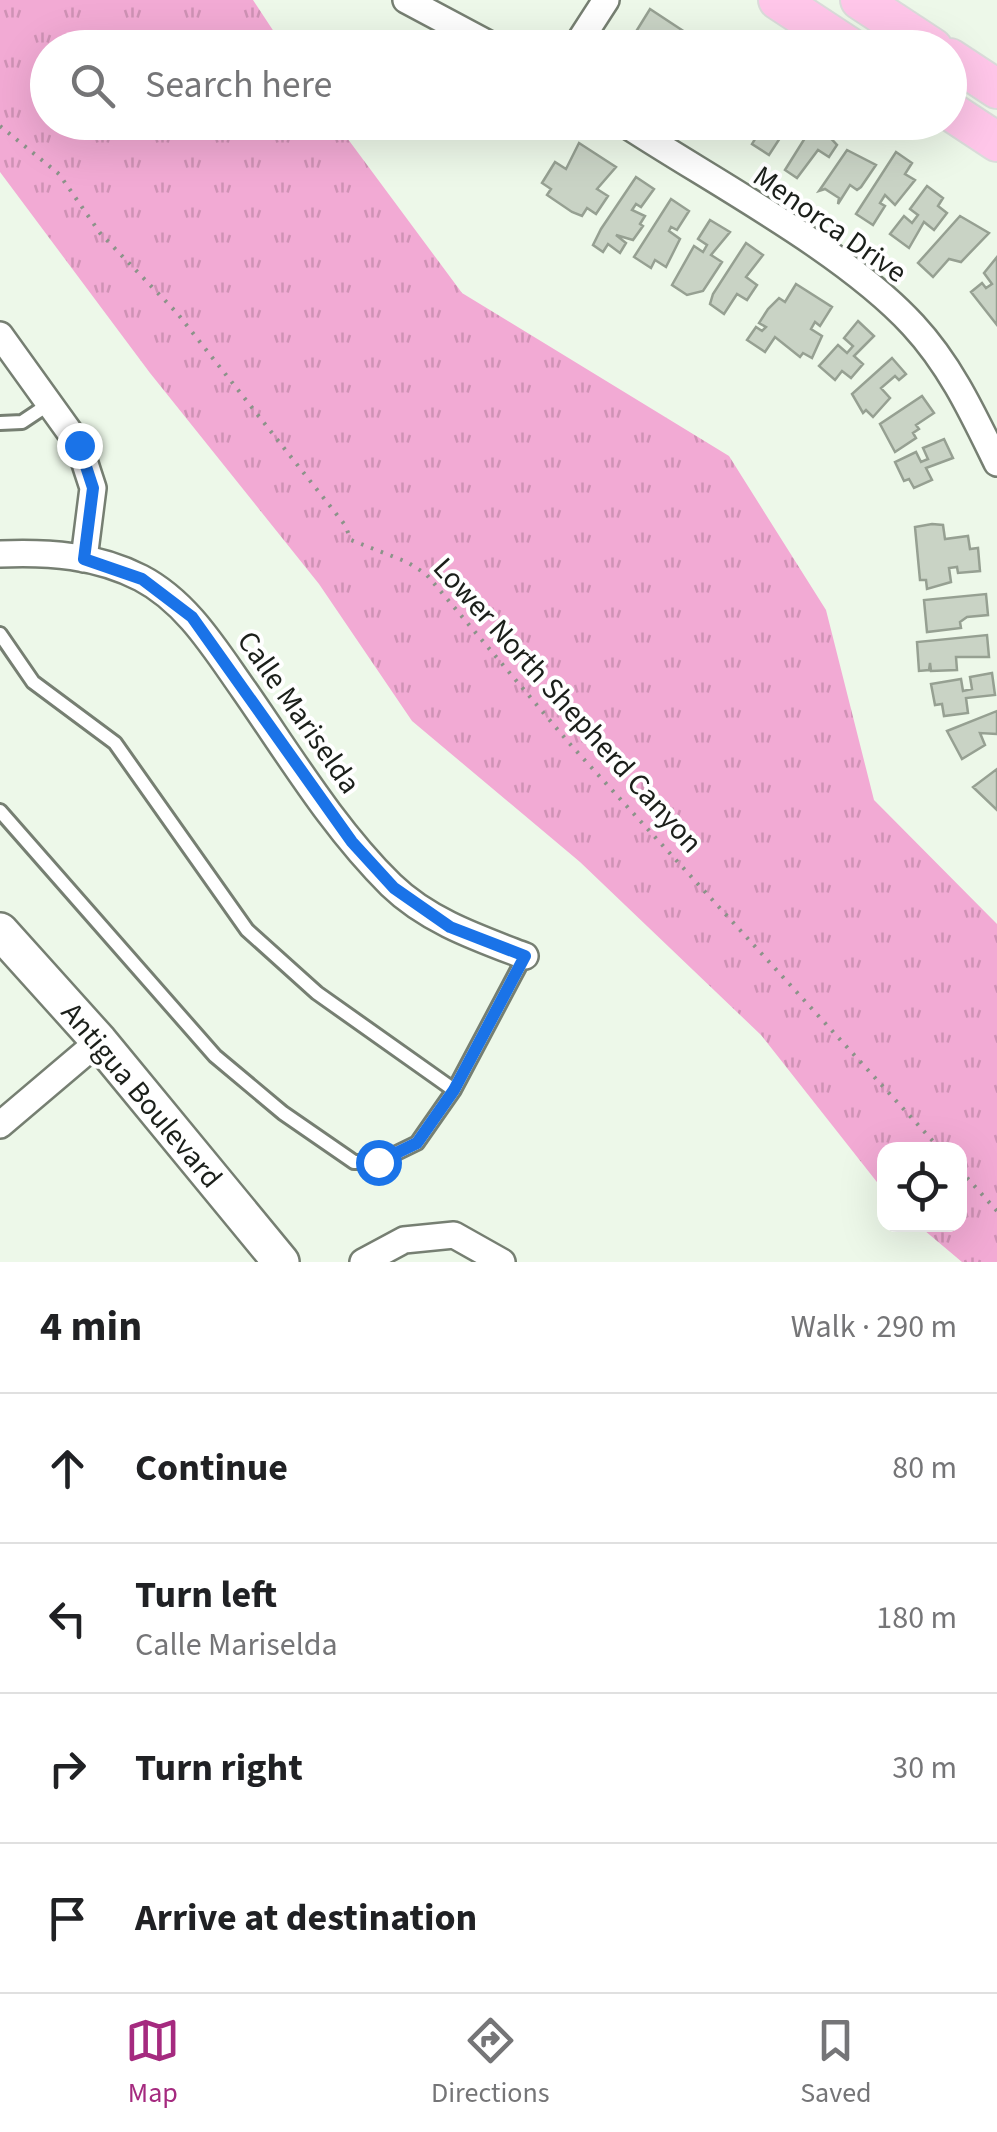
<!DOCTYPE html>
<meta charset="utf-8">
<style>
body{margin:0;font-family:"Source Sans 3",sans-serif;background:#f6f6f6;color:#202124}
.controls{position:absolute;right:30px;bottom:30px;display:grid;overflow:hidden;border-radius:20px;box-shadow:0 10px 40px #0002}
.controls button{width:90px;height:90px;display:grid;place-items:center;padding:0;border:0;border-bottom:2px solid #e0e0e0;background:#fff;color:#202124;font:50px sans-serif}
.stop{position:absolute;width:30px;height:30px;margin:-22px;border:8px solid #1a73e8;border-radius:50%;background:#fff}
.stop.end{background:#1a73e8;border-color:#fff;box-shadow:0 2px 10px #0008}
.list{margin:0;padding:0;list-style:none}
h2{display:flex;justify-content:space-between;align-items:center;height:130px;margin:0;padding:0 40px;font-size:42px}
h2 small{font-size:32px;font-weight:400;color:#757577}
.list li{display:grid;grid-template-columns:65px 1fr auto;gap:30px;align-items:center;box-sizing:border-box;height:150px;padding:0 40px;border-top:2px solid #e0e0e0}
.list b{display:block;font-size:38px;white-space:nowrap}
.list p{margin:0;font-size:32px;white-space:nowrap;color:#757577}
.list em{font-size:32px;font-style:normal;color:#757577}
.icon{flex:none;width:55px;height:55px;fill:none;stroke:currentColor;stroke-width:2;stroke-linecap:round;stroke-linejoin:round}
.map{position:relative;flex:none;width:997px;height:1262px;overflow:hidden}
.search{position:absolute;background:#fff;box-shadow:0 10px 40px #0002;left:30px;right:30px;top:30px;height:110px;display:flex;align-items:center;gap:25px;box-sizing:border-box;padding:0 35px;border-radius:55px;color:#757577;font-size:38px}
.sheet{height:730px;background:#fff}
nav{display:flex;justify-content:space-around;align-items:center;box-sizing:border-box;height:140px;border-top:2px solid #e0e0e0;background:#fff;font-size:28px;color:#757577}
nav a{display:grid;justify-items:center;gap:5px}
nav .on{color:#a52a7f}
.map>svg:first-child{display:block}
.grass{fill:url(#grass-tufts)}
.building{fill:#c9d3c5;stroke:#96a092;stroke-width:2.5}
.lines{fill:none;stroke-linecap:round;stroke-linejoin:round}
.lane-casing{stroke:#767f72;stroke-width:18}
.street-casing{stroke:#767f72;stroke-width:30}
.secondary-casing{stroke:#767f72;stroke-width:40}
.primary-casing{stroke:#dbdbda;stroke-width:42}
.path{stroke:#8b9389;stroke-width:4;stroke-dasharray:2.5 8;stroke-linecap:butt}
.lane{stroke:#fff;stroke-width:12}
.street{stroke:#fff;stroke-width:25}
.secondary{stroke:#fff;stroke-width:35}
.primary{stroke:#ffc6e9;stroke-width:38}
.route{stroke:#1a73e8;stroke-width:12}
.labels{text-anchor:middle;stroke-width:8;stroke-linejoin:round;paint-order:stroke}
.street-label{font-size:30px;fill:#1b1f1a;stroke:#fff}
</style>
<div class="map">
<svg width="997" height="1262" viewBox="0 0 997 1262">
<defs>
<pattern id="grass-tufts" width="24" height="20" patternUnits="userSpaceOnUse" patternTransform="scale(2.5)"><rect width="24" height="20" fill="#f2aad4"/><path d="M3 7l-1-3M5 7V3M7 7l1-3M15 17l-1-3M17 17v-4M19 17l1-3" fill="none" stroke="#cf92b5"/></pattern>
</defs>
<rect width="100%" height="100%" fill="#edf8e9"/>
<path class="grass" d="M0 0H253L284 47 48 48V122L336 123 462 293 729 456 826 610 874 800 997 924V1262H962L918 1225 960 1224V1150H884V1191L761 1035 580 862 412 721 319 584 150 373 0 172Z"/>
<path class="building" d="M650 9 703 44 701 48H638L642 34 637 30Z
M765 122H803L792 133 780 126 776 132 782 135 769 155 752 144Z
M815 122 829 126 825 132 837 145 829 157 818 150 797 178 785 170Z
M579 143 616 167 597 189 608 196 596 214 587 208 582 216 572 212 547 195 551 189 542 183 555 162 566 169Z
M847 150 876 165 861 187 857 190 850 185 838 204 839 198 825 189 819 191Z
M896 152 912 163 905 174 915 180 895 205 885 195 880 203 885 206 873 225 856 214Z
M636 177 654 189 641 207 636 204 632 210 645 216 640 224 643 226 633 240 616 235 626 243 620 253 608 244 603 252 593 245 601 229Z
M927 186 943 198 938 206 947 213 934 230 924 222 909 248 890 234 904 216 912 223 918 215 910 209Z
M671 199 689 211 677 230 671 227 669 231 680 239 666 267 655 260 651 268 634 257Z
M960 216 989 233 961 262 949 259 933 277 918 263Z
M710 220 730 232 711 255 722 262 703 291 687 295 672 285 694 246 703 252 707 245 698 239Z
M746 243 763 255 746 277 757 285 747 300 737 294 724 314 710 304 713 294Z
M997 257V325L971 292 982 283 986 288 992 284 984 273Z
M796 284 832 307 820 326 815 322 811 329 822 336 812 358 803 353 800 357 775 337 765 352 747 340 756 327 762 331 766 327 759 323 768 309 779 298 785 302Z
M858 321 874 336 854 356 863 364 851 378 842 371 835 380 819 366 838 345 847 353 853 346 844 338Z
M892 358 906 374 899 380 895 376 881 388 890 398 873 417 866 410 863 413 852 394Z
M922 396 934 413 916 425 919 429 913 433 916 438 895 452 880 424Z
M944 439 953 458 926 468 932 480 914 488 909 479 904 481 895 462 916 452 921 462 928 459 923 448Z
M932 524 943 525 945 539 968 536 970 549 978 548 980 571 958 573 957 567 949 568 951 582 927 589 926 580H920L915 527Z
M986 594 988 615 967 617 960 622 961 628 927 632 924 600Z
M987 635 989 657H956L957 670 931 671 930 663 929 670 919 671 917 642Z
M992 673 995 695 966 698 968 713 944 716 942 704 935 705 931 684 961 679 963 691 972 689 970 677Z
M997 711V734L980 733 985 745 962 759 947 731Z
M997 769V810L973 787Z"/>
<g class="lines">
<g class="lane-casing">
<path id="lane" d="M0 423 22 422 49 404
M0 634 33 682 115 743 247 930 317 993 454 1090
M0 811 215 1056 283 1113 354 1162H378L417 1143 454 1090 525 956"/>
</g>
<g class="street-casing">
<path id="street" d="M406 0 496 48
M575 48 606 0
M622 122C710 180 844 250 913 325 951 366 973 414 997 463
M0 335 79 445 93 488 84 559
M0 554C49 552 96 555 141 578 187 602 215 649 244 690 290 756 333 828 391 885 428 921 478 938 525 956
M0 1125 99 1041
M363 1262 404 1240 454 1235 502 1262"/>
</g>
<g class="secondary-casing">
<path id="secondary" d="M0 931 99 1041 281 1262"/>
</g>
<g class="primary-casing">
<path id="primary" d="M778 0 851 48
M860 0 933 48
M950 58 997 89
M950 111 997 142"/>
</g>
<path class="path" d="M0 126 59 174 100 233 177 313 345 525 351 540 407 562 426 574 569 743 941 1150
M960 1170 997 1211"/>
<use href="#lane" class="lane"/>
<use href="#street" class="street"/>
<use href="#secondary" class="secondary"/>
<use href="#primary" class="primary"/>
</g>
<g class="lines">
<path class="route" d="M79 445 93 488 84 559 142 579 192 617 352 842 394 888 450 927 525 956 454 1090 417 1143 378 1162"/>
</g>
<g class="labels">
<g class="street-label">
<text transform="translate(830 224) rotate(35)" y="10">Menorca Drive</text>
<text transform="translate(568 705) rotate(48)" y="10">Lower North Shepherd Canyon</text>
<text transform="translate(299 712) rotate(55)" y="10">Calle Mariselda</text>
<text transform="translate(142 1095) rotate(50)" y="10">Antigua Boulevard</text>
</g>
</g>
</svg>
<div class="controls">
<button><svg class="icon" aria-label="locate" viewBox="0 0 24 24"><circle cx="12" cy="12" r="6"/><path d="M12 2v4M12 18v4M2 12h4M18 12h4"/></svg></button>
</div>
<div class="stop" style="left:378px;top:1162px"></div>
<div class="stop end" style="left:79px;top:445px"></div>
<div class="search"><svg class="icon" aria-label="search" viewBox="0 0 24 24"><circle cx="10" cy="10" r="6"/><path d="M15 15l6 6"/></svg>Search here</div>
</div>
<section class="sheet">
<h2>4 min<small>Walk · 290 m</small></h2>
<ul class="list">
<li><svg class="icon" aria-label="ahead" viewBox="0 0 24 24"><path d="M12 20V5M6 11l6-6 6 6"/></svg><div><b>Continue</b></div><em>80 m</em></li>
<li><svg class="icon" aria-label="left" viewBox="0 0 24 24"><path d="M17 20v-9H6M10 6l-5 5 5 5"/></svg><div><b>Turn left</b><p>Calle Mariselda</p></div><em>180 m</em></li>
<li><svg class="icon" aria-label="right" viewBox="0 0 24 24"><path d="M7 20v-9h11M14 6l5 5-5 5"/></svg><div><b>Turn right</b></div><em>30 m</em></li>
<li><svg class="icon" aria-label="arrive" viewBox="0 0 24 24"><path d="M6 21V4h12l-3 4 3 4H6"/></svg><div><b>Arrive at destination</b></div></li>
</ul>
</section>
<nav>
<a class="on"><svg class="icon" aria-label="map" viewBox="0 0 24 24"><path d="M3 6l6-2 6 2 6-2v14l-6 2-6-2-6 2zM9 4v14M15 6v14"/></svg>Map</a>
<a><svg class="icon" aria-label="directions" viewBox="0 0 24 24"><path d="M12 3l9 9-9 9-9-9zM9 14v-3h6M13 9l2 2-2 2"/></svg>Directions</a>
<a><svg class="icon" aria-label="saved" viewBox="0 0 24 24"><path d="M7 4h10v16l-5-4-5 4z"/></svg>Saved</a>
</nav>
